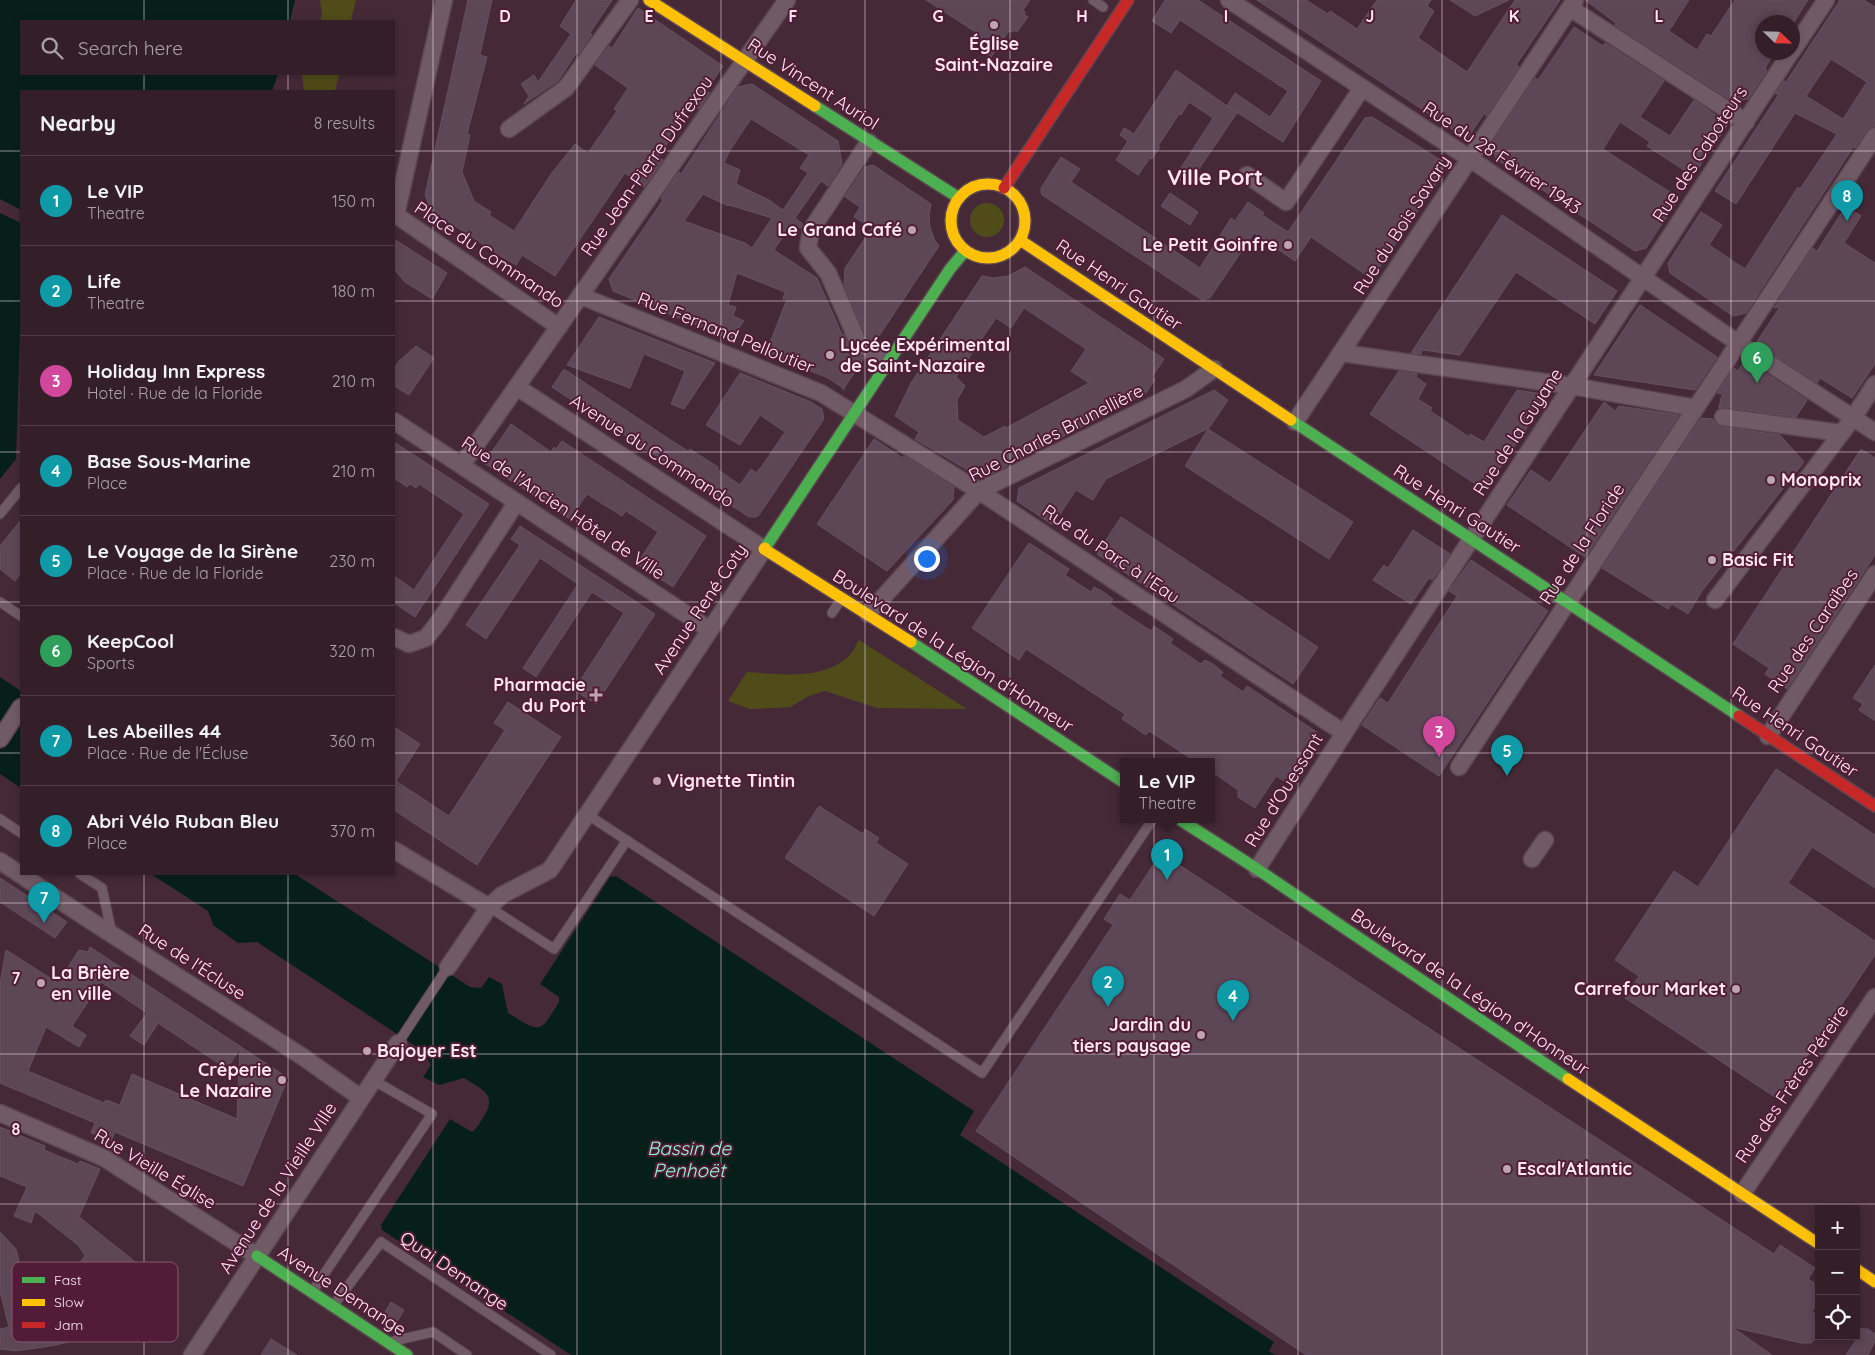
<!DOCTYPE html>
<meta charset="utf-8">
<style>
body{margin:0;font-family:Quicksand,sans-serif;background:#3f2c35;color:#f1f3f6}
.controls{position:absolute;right:15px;bottom:15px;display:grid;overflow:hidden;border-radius:0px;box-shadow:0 2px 8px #0003}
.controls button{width:45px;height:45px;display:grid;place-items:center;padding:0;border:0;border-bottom:1px solid #4e3d46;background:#341f29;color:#f1f3f6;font:25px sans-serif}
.compass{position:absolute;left:1755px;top:15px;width:45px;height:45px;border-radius:50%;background:#341f29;box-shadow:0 2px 8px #0003;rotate:113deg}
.you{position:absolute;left:926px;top:558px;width:18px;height:18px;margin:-12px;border:4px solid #fff;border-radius:50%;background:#1a73e8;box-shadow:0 0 0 8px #1a73e833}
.badge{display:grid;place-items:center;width:32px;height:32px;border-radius:50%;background:#0b8043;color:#fff;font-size:16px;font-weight:700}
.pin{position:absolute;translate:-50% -41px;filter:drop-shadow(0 1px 2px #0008)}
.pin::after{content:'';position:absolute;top:26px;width:18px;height:15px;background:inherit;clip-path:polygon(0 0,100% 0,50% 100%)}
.popup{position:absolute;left:1120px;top:758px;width:95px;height:65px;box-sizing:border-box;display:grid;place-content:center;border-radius:0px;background:#341f29;filter:drop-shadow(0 1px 4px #0005);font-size:16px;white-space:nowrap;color:#a9a2a8}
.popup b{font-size:19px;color:#f1f3f6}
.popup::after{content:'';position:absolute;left:50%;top:100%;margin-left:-10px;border:10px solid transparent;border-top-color:#341f29}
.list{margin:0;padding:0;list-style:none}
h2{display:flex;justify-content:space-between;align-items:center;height:65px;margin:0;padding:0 20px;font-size:21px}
h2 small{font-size:16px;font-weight:400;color:#a9a2a8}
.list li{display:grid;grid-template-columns:32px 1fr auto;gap:15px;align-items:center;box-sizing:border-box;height:90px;padding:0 20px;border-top:1px solid #4e3d46}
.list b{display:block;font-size:19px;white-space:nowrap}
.list p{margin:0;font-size:16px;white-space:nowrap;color:#a9a2a8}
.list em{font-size:16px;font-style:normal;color:#a9a2a8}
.icon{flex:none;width:28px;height:28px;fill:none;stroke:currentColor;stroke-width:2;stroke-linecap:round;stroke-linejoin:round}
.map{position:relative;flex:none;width:1875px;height:1355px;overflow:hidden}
.search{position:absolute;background:#341f29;box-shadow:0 2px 8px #0003;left:20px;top:20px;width:375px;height:55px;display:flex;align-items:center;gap:12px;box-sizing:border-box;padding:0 18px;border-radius:0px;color:#a9a2a8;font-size:19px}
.panel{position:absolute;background:#341f29;box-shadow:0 2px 8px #0003;left:20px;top:90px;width:375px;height:785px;border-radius:0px}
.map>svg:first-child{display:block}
.green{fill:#4f4c1a}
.water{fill:#062019}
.building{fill:#5d4656;stroke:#675160;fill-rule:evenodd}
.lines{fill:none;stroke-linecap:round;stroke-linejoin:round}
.lane-casing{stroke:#5b4550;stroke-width:11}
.street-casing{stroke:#5b4550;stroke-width:19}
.fast-casing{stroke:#5b4550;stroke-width:14}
.slow-casing{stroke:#5b4550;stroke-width:14}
.jam-casing{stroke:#5b4550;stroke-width:14}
.lane{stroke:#705a65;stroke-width:9}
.street{stroke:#705a65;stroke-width:16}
.fast{stroke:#4caf50;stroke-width:11}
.slow{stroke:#ffc107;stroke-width:11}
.jam{stroke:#c62828;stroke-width:11}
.grid{fill:none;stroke:#fde7f0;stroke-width:1;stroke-opacity:0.55}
.poi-dot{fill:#bda4af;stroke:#521c38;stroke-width:2}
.labels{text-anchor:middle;stroke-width:4;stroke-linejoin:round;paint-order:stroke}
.poi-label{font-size:18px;font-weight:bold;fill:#fde7f0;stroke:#521c38;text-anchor:start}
.street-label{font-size:18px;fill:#fde7f0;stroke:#521c38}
.water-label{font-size:19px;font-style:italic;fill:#90fbd7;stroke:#521c38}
.district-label{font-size:22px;font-weight:bold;fill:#fde7f0;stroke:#521c38}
.key{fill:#521c38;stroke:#85596f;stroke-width:1}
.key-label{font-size:14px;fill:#fde7f0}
.grid-label{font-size:16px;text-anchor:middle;font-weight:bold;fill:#fde7f0;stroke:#521c38;stroke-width:4;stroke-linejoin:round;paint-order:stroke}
</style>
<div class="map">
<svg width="1875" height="1355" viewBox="0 0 1875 1355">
<rect width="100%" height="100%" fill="#452937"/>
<path class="green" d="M320 0H356L351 21H320L322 15Z
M302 74H339L335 91H304Z
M970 220a17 17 0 1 1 34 0a17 17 0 1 1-34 0Z
M859 640 967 709 877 708 825 691 809 696 790 707 774 708 749 709 728 701 747 672C780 674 822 681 849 656 853 652 856 645 859 640Z"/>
<path class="water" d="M0 0H295L290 21H21V74H278L272 91H21V210L0 199Z
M0 213 21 223V300L16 459 0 479Z
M0 677 21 691V788L0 774Z
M151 874H298V876L470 987 481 988 489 977 502 984 508 1013C541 1033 539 1035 559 1002V997L540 984 610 877 616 876 974 1111 960 1135 1274 1342 1269 1351 1275 1355H571L382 1230 381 1225 450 1119 472 1132C478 1128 480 1122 484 1116 498 1094 481 1089 464 1078L439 1085 423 1077 431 1065 423 1051 257 942 238 943 213 925 208 911Z"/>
<path class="building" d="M468 0H492L480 55 487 57 467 134 470 135 462 172 474 201 491 212 489 215 514 231 551 174 575 144 588 153 617 111 614 109 628 88 595 65 609 46 612 48 638 8 723 66 704 94 710 92 699 109 691 104 669 136 671 138 658 157 663 160 644 187 625 173 555 276 522 255 516 265 499 255 431 210 425 195Z
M576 0H612L590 33 592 35 579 54 577 52 558 81 524 104 529 96 521 84 534 75 538 82 571 34 560 26Z
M926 0H1030L1023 10 1025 12 1024 14 1028 17 1017 32 1013 30 1012 32 1009 31 987 63 988 43 981 44 974 31Z
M1165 0H1198L1321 81 1283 142 1227 106 1235 93 1270 117 1288 91 1180 20 1171 33 1152 21Z
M1257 0H1306L1328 14 1330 11 1357 29 1377 0H1431L1427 6 1434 11 1418 38 1467 72 1515 0H1560L1516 65 1519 67 1486 116 1485 112 1467 139Z
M1450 0H1509L1475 16Z
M1585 0H1689L1669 31 1697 50 1707 34 1711 36 1735 0H1808L1794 22H1762V52H1775L1765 68 1767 70 1748 99 1732 101 1615 25 1616 23Z
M1840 0H1864L1875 7V126L1867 130 1855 148 1854 146 1746 313 1733 316 1670 273 1668 263 1701 212 1722 225 1709 245 1745 269 1798 187 1800 189 1837 134 1795 113 1736 204 1715 191 1779 94H1775L1784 81 1786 82ZM1831 59 1867 82 1843 119 1806 96Z
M1574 27 1603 46 1605 43 1664 81 1640 117 1670 136 1694 100 1728 124 1693 176 1647 146 1650 142 1620 122 1603 149 1679 198 1646 248 1635 251 1496 159 1492 143 1535 78 1538 80Z
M1176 70 1237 113 1188 185 1175 177 1213 118 1189 102 1181 115 1179 114 1158 146 1160 147 1152 159 1150 158 1138 175 1116 160 1128 141 1120 135 1124 128 1134 134Z
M752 84 838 141 842 164 828 186 821 181 795 218 803 224 801 228 791 225 774 250 817 278 844 339V334L852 350 864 358 843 390V388L828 378 766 353 787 299H783L785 292 737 273 728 305 736 307 733 316 744 321 731 339 613 291 609 279 663 200 661 198 679 172 681 174 738 87ZM751 119 809 155 800 168 808 173 783 210 769 200 736 184 740 170 724 163 730 150ZM703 194 728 206 729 205 772 218 752 248 745 243 684 221Z
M1372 117 1442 161 1443 173 1372 279 1311 237 1295 261 1254 233 1210 298 1202 300 1042 195 1041 192V188L1061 157 1080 169 1071 182 1200 268 1231 218 1235 221 1248 202 1264 213 1262 215 1288 232 1365 118Z
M873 165 931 204 929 215 930 227 934 239 939 246 875 342 866 335 844 286 845 268 872 228 854 217 860 207 845 197 865 167Z
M1170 193 1198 212 1190 225 1161 206Z
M1846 206 1861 216 1844 243 1875 263V364L1852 398 1820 378 1817 383 1756 343 1780 307 1774 308 1813 248 1817 251Z
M1502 215 1617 291 1595 324 1516 272 1460 355 1422 350 1421 354 1411 353Z
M394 239 447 273 432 299 405 282 394 269Z
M1025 267 1164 359 1152 377 1155 379 1146 393 987 476 976 475 915 439 919 432 895 416 911 383 982 276 993 278 1008 276ZM1024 308 1086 349 1071 371 1089 383 1006 428 1005 426 984 437 958 420 957 400 965 386 956 377 996 318 1011 328Z
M1640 305 1717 357 1695 390 1594 375Z
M599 317 715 363 684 409 671 404 685 371 644 354 630 388 567 365Z
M416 346 434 358 409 395 394 386V369L399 361Z
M1745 360 1807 400 1796 417 1724 407 1719 408 1721 398 1723 394 1717 393 1734 368 1738 371Z
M564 369 666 437 688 451 690 449 718 467 717 469 740 485 751 469 756 473 759 469H760L785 432 760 415 740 445 706 425 740 373 811 402 822 409 824 419 759 515 756 517H749L552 387Z
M1399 371 1417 374 1416 377 1426 384 1418 399 1432 408 1430 411 1469 437 1470 434 1484 442 1517 390 1549 395 1487 487 1485 486 1483 489 1370 414Z
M1214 390 1228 400 1209 428 1106 479 1093 500 1076 490 1053 525 1017 501 1019 488Z
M1604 402 1615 411 1619 406 1679 415 1585 557 1507 505 1531 470 1550 483Z
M1701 418 1713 419 1717 425 1722 427 1780 435 1804 462 1702 591 1688 614 1672 604 1668 609 1602 568Z
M511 424 551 452 554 447 556 449 562 441 706 536 673 587 637 564 658 532 626 511 622 516 587 494 570 519 484 463Z
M1208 429 1353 522 1329 559 1185 466Z
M874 439 903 458 904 456 954 487 953 500 887 571 817 524Z
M394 442 489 504 415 617 394 603V576L414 590 464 514 419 484 416 488 410 484 407 487 394 478Z
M1861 449 1875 458V555L1787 689 1765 674 1769 668 1733 644Z
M1121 517 1318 647 1293 684 1097 554Z
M21 520V573L15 581 0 569V546Z
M520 526 655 614 596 704 574 690 624 613 592 592 536 677 523 668 578 584 540 558 486 639 466 625 520 545 511 539Z
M1413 530 1450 554 1432 580 1429 578 1411 604 1373 580 1384 565 1388 568Z
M1029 543 1069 569 1065 575 1091 592 1094 587 1102 591 1113 599 1110 604 1151 631 1154 626 1173 639 1170 643 1186 654 1201 664 1205 660 1213 664 1223 672 1220 676 1243 692 1247 686 1318 733 1286 782 1276 776 1255 808 1238 797V790L1211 771V761H1195L1149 731 1146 735 1122 719 1125 714 1026 649 1019 660 972 628Z
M1471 560 1548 611 1439 776 1362 725 1380 698 1388 703 1457 596 1449 591Z
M1875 665V721L1859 710 1863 704 1853 698Z
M508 702 561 737 477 865 394 810V727L420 744 396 781 449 816 505 730 494 723Z
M1776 769 1875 835V888L1812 847 1788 883 1875 941V955L1778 1099 1625 998 1639 976 1615 960 1674 871 1698 887Z
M819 806 863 834 865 829 879 838 876 843 908 864 874 916 785 858Z
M1161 853 1774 1254 1780 1245 1815 1268 1808 1279 1819 1286V1301L1812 1311 1819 1318V1336L1811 1343H1801L1732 1327 1772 1355H1306L976 1131 1113 925 1104 919 1120 894 1130 900Z
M0 878 67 922 55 938 0 902Z
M90 947 288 1078 243 1186 115 1132 111 1141 91 1133 95 1123 0 1083V984L6 950 58 983 79 950 88 952ZM101 982 147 1013 130 1036 144 1045 158 1023 227 1069 240 1048 237 1119 132 1074 120 1105 106 1100 104 1103 28 1071 46 1027 79 1047 86 1035 72 1026Z
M0 1127 45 1146 44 1150 78 1164 80 1161 100 1169 79 1217 139 1265 105 1308 102 1305 129 1327 56 1345 16 1351 0 1349V1329L9 1327 0 1291V1232L16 1249 34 1321 101 1304 67 1278 85 1256 79 1246 35 1211 31 1223 14 1216 27 1187 0 1176Z
M391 1302 404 1310 395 1325 382 1317Z
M1856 1329H1868L1875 1334V1341L1868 1355H1846L1856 1340Z
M271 1339 297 1355H261Z"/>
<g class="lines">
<g class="lane-casing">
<path id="lane" d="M1093 0 1103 7
M0 514 21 488
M0 602 21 616
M832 613 842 598
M588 815 982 1073 1153 819
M0 819 21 833
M80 874 102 888 112 934
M489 907 554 949 627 840
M398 1043 448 967
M312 1292 432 1114 373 1080
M333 1306 381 1242 551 1355
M393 1341 433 1332 467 1355"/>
</g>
<g class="street-casing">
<path id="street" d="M444 0 396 215 559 327
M1229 0 1469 158 1738 343 1875 432
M1570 8 1746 122
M1792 51 1826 0
M509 129 566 88 630 0
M869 142 811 230 808 248 828 273 858 342 888 362
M1247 175 1286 202 1362 88
M581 296 821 393 979 491 1344 733
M1342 353 1572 386 1696 408
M1723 417 1841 433
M394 421 710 630
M1295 422 1575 0
M462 465 787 0
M1715 600 1853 418 1875 384
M868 614 979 491 1186 389 1214 369
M394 637 409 644 426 638 440 620 516 503
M1768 736 1875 574
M0 739 21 707
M1459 767 1875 136
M394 850 489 907
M1532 859 1545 840
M0 861 91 921 303 1057 361 1098
M1257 869 1352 721 1791 52
M448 967 489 907 502 895 550 870 764 549 517 387
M0 1113 104 1158 257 1256
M1742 1194 1875 997
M192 1355 398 1043"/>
</g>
<g class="fast-casing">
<path id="fast" d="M815 106 959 198
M1291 420 1739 716
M765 548 950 269 965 251
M911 642 1123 782
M1179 819 1257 869 1568 1079
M257 1256 407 1355"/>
</g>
<g class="slow-casing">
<path id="slow" d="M649 0 815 106
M951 221a37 37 0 1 1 74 0a37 37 0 1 1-74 0Z
M1020 240 1291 420
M765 548 764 549 911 642
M1568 1079 1819 1244
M1856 1269 1875 1282"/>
</g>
<g class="jam-casing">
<path id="jam" d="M1004 188 1128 0
M1739 716 1875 806"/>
</g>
<use href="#lane" class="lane"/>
<use href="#street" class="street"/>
<use href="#fast" class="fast"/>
<use href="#slow" class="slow"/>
<use href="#jam" class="jam"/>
</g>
<path class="grid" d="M144 0V21M288 0V21M433 0V1355M577 0V1355M721 0V1355M865 0V1355M1010 0V1355M1154 0V1355M1298 0V1355M1442 0V1355M1587 0V1355M1731 0V1355M144 74V91M288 74V91M0 151H21M394 151H1875M0 301H21M394 301H1875M0 452H21M394 452H1875M0 602H21M394 602H1875M0 753H21M394 753H1875M144 874V1355M288 874V1355M0 903H1875M0 1054H1875M0 1204H1875"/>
<g class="poi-dot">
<circle cx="994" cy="25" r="5"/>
<circle cx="912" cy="230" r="5"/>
<circle cx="1288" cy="245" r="5"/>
<circle cx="830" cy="355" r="5"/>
<circle cx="1771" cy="480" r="5"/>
<circle cx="1712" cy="560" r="5"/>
<path d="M593.5 687.5h5v5h5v5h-5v5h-5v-5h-5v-5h5z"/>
<circle cx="657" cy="781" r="5"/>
<circle cx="41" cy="983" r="5"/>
<circle cx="1736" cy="989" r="5"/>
<circle cx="1201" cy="1035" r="5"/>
<circle cx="367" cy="1051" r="5"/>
<circle cx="282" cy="1080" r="5"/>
<circle cx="1507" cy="1169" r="5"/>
</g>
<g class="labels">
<g class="poi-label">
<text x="994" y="50" text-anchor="middle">Église<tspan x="994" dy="21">Saint-Nazaire</tspan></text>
<text x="902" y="236" text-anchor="end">Le Grand Café</text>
<text x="1278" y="251" text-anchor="end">Le Petit Goinfre</text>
<text x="840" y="351">Lycée Expérimental<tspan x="840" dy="21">de Saint-Nazaire</tspan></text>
<text x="1781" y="486">Monoprix</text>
<text x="1722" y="566">Basic Fit</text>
<text x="586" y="691" text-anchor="end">Pharmacie<tspan x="586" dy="21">du Port</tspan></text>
<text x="667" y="787">Vignette Tintin</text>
<text x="51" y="979">La Brière<tspan x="51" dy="21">en ville</tspan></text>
<text x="1726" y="995" text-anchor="end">Carrefour Market</text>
<text x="1191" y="1031" text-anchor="end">Jardin du<tspan x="1191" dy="21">tiers paysage</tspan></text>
<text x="377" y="1057">Bajoyer Est</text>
<text x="272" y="1076" text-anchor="end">Crêperie<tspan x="272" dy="21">Le Nazaire</tspan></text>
<text x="1517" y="1175">Escal'Atlantic</text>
</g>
<g class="street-label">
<text transform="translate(813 84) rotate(33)" y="6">Rue Vincent Auriol</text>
<text transform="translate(1700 154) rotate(-57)" y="6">Rue des Caboteurs</text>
<text transform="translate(1502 158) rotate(34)" y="6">Rue du 28 Février 1943</text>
<text transform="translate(647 166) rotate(-55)" y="6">Rue Jean-Pierre Dufrexou</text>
<text transform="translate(1402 225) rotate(-57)" y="6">Rue du Bois Savary</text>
<text transform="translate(489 255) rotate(34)" y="6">Place du Commando</text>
<text transform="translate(1119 285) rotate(34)" y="6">Rue Henri Gautier</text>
<text transform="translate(726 333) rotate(22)" y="6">Rue Fernand Pelloutier</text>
<text transform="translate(1518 432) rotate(-57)" y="6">Rue de la Guyane</text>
<text transform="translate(1056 433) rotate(-27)" y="6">Rue Charles Brunellière</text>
<text transform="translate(652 451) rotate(33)" y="6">Avenue du Commando</text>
<text transform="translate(563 508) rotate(34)" y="6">Rue de l'Ancien Hôtel de Ville</text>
<text transform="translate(1457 509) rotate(33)" y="6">Rue Henri Gautier</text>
<text transform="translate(1582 544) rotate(-57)" y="6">Rue de la Floride</text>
<text transform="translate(1111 554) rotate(34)" y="6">Rue du Parc à l'Eau</text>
<text transform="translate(700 609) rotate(-56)" y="6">Avenue René Coty</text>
<text transform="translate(1813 631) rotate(-56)" y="6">Rue des Caraïbes</text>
<text transform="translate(953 651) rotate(33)" y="6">Boulevard de la Légion d'Honneur</text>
<text transform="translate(1795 732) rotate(34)" y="6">Rue Henri Gautier</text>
<text transform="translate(1284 790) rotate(-58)" y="6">Rue d'Ouessant</text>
<text transform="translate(192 962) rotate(33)" y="6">Rue de l'Écluse</text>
<text transform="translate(1470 992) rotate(34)" y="6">Boulevard de la Légion d'Honneur</text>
<text transform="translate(1792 1084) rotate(-56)" y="6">Rue des Frères Péreire</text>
<text transform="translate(155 1169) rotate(31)" y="6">Rue Vieille Église</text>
<text transform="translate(278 1188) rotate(-57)" y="6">Avenue de la Vieille Ville</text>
<text transform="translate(454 1271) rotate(34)" y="6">Quai Demange</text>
<text transform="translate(342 1291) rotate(33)" y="6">Avenue Demange</text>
</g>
<g class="water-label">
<text x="689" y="1155">Bassin de<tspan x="689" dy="22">Penhoët</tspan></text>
</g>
<g class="district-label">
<text x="1215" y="185">Ville Port</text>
</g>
</g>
<rect x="12" y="1262" width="166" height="80" rx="8" class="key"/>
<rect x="22" y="1277" width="23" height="6" fill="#4caf50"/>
<rect x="22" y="1299" width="23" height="7" fill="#ffc107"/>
<rect x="22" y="1322" width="23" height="6" fill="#c62828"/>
<g class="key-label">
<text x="54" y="1285">Fast</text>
<text x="54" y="1307">Slow</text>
<text x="54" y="1330">Jam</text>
</g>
<g class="grid-label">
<text x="505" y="22">D</text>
<text x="649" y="22">E</text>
<text x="793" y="22">F</text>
<text x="938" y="22">G</text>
<text x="1082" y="22">H</text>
<text x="1226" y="22">I</text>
<text x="1370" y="22">J</text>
<text x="1514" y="22">K</text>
<text x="1659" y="22">L</text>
<text x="16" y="984">7</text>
<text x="16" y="1135">8</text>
</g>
</svg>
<div class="controls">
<button>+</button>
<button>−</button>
<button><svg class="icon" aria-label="locate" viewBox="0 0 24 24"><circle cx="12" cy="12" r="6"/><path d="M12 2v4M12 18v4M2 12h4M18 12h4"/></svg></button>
</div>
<svg class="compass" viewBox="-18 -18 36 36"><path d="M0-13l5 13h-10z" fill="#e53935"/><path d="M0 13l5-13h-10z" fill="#a9a2a8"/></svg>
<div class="you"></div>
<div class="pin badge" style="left:1167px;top:880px;background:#0f9aa8">1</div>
<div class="popup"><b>Le VIP</b>Theatre</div>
<div class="pin badge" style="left:1108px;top:1007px;background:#0f9aa8">2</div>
<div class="pin badge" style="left:1439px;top:757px;background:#d1479c">3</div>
<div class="pin badge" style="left:1233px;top:1021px;background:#0f9aa8">4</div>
<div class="pin badge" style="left:1507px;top:776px;background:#0f9aa8">5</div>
<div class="pin badge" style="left:1757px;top:383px;background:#2e9e5b">6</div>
<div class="pin badge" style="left:44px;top:923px;background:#0f9aa8">7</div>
<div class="pin badge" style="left:1847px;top:221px;background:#0f9aa8">8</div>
<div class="search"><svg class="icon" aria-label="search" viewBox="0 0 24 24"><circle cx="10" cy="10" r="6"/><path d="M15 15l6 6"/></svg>Search here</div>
<section class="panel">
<h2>Nearby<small>8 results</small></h2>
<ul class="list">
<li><span class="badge" style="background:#0f9aa8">1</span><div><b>Le VIP</b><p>Theatre</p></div><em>150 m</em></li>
<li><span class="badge" style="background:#0f9aa8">2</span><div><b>Life</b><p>Theatre</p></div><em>180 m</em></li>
<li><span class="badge" style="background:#d1479c">3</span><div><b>Holiday Inn Express</b><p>Hotel · Rue de la Floride</p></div><em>210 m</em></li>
<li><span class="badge" style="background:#0f9aa8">4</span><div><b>Base Sous-Marine</b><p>Place</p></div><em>210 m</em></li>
<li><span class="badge" style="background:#0f9aa8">5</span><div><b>Le Voyage de la Sirène</b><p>Place · Rue de la Floride</p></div><em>230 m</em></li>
<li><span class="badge" style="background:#2e9e5b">6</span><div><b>KeepCool</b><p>Sports</p></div><em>320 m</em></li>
<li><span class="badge" style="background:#0f9aa8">7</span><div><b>Les Abeilles 44</b><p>Place · Rue de l'Écluse</p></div><em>360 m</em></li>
<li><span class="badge" style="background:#0f9aa8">8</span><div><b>Abri Vélo Ruban Bleu</b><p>Place</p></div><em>370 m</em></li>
</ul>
</section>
</div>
